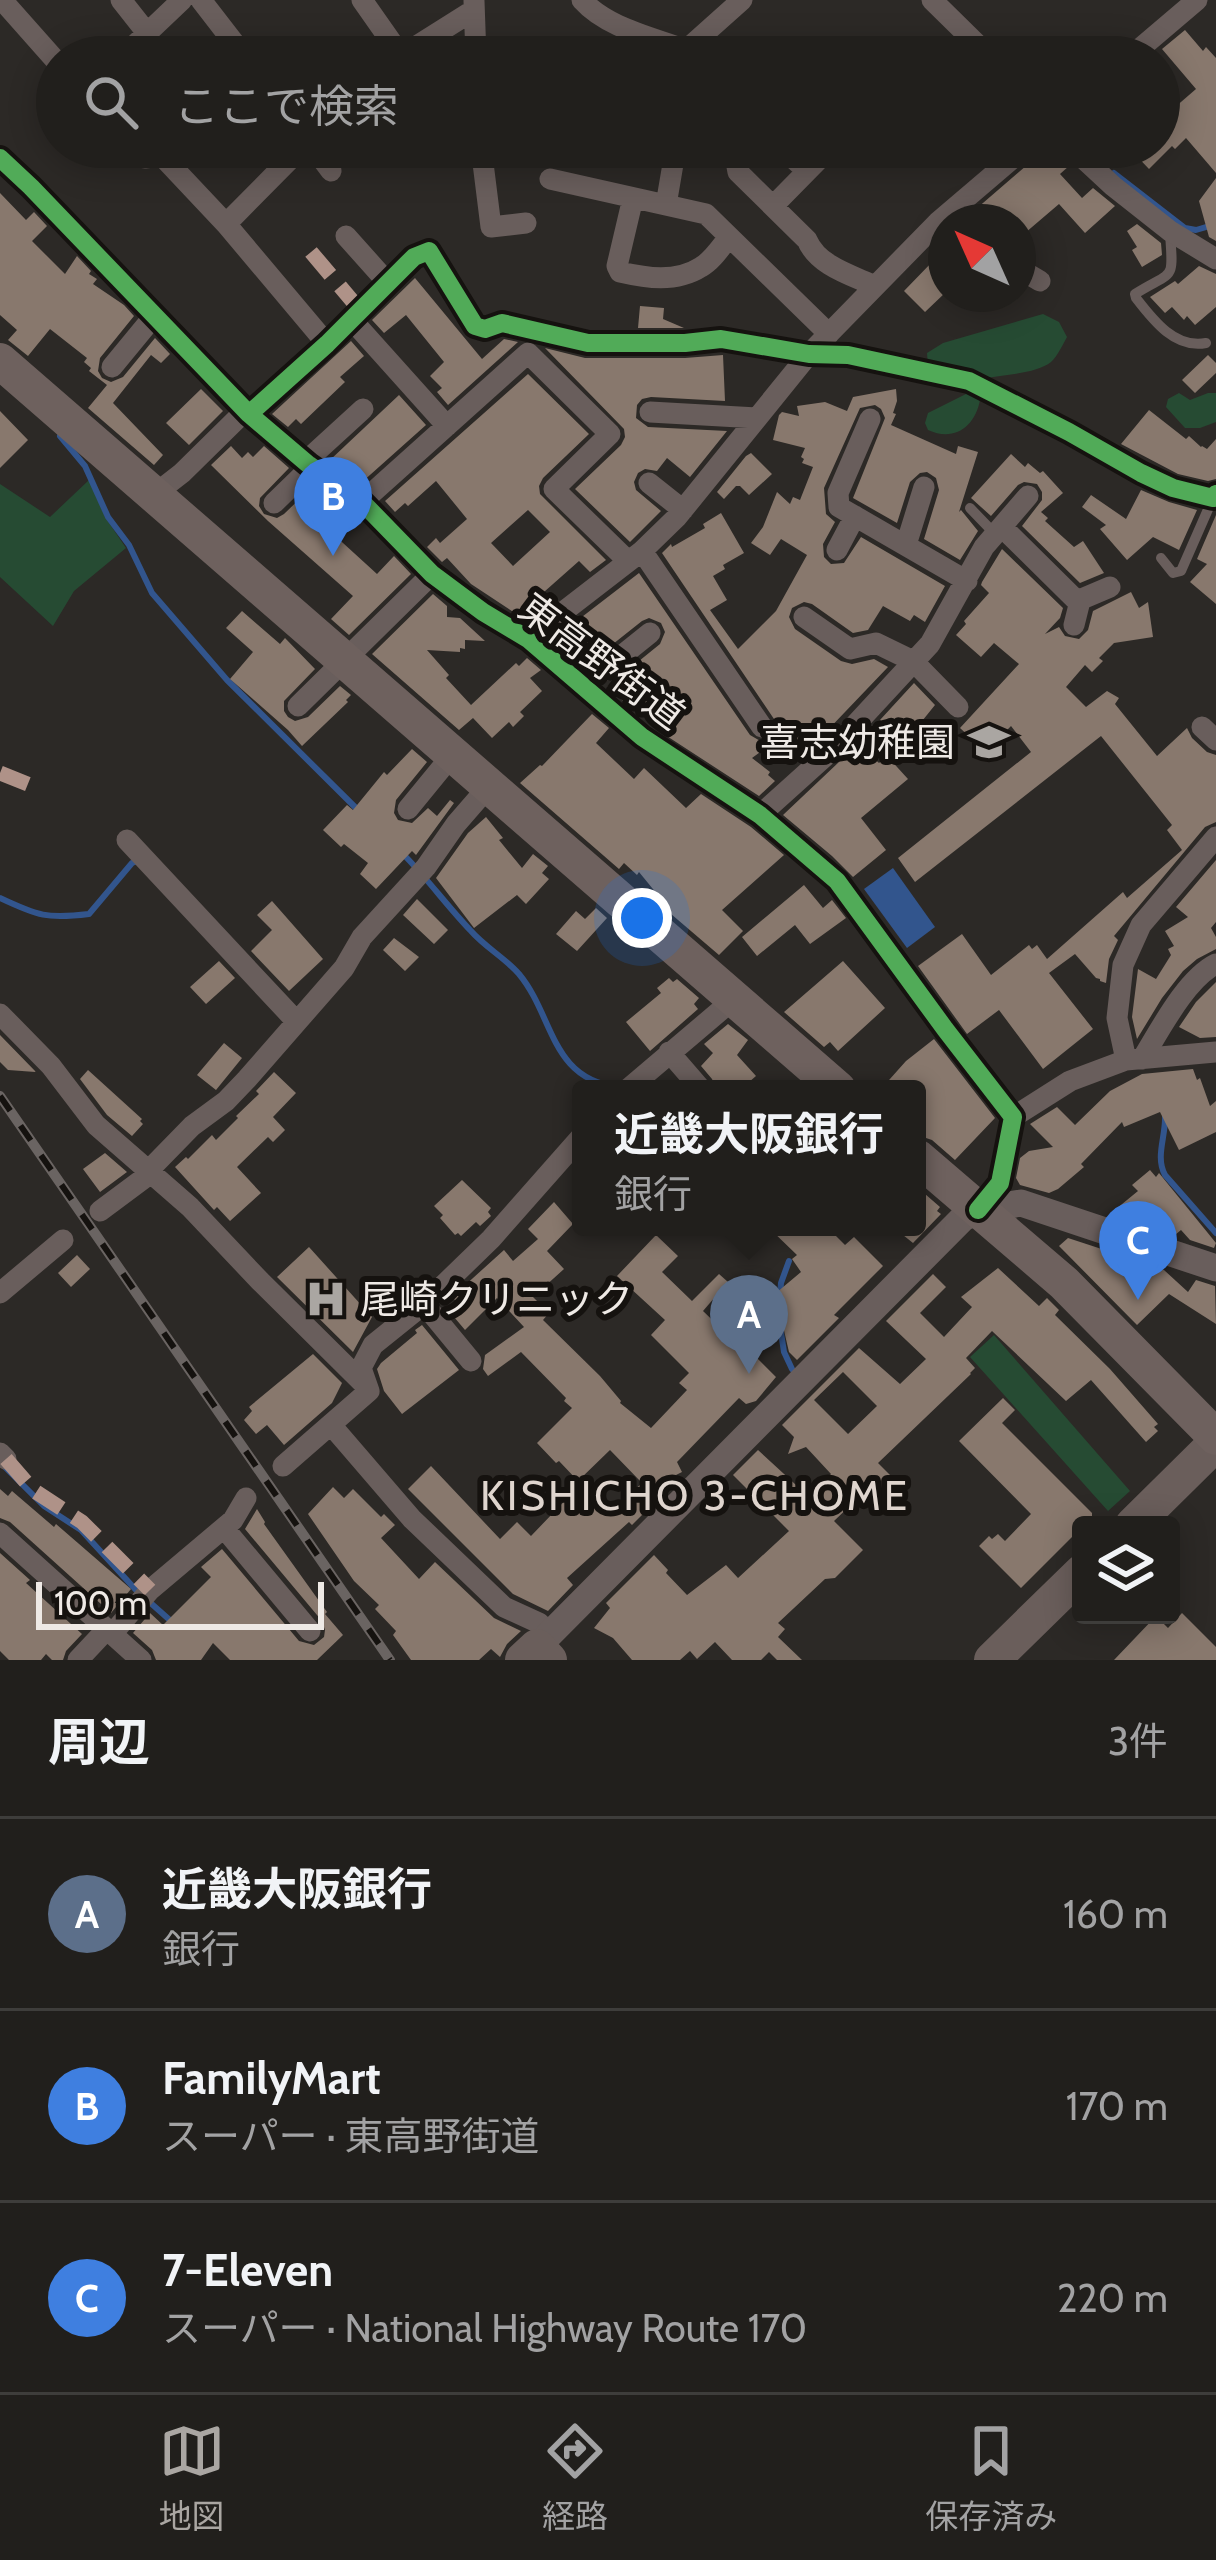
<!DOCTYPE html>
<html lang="ja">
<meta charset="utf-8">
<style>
body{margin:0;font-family:Cabin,"Noto Sans JP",sans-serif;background:#2d2c29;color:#f1f3f6}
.controls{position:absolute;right:36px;bottom:36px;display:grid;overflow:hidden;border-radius:12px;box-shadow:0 6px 30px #0003}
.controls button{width:108px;height:108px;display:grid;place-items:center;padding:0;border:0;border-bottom:3px solid #3e3d3b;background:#211f1c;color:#f1f3f6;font:60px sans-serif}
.compass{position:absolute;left:928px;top:204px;width:108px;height:108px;border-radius:50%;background:#211f1c;box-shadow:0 6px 30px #0003;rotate:315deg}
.scale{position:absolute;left:36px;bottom:30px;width:288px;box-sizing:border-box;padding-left:12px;border:6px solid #eee9e5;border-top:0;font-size:33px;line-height:42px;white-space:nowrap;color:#eee9e5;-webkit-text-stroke:9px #15120f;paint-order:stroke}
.you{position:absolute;left:642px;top:918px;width:42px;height:42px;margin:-30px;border:9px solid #fff;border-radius:50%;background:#1a73e8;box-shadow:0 0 0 18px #1a73e833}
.badge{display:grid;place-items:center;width:78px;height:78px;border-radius:50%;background:#aaa6a2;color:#fff;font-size:39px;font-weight:700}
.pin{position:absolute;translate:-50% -99px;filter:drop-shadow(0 3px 6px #0008)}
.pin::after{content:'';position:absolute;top:63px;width:42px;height:36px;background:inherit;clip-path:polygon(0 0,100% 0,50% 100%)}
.popup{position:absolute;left:572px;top:1080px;width:354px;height:156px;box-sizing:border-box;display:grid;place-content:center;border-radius:12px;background:#211f1c;filter:drop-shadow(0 3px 9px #0005);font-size:39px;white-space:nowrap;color:#a2a2a3}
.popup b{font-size:45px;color:#f1f3f6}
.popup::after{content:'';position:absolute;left:50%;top:100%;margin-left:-24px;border:24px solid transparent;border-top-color:#211f1c}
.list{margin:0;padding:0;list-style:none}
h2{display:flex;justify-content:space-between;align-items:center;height:156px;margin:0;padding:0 48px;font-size:51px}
h2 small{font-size:39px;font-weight:400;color:#a2a2a3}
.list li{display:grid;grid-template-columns:78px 1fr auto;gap:36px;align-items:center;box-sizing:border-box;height:192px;padding:0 48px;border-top:3px solid #3e3d3b}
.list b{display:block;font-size:45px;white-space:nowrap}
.list p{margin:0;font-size:39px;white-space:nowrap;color:#a2a2a3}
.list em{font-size:39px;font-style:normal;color:#a2a2a3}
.icon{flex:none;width:66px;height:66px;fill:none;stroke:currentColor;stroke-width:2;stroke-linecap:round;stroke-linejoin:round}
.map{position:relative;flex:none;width:1216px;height:1660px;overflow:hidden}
.search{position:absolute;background:#211f1c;box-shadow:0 6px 30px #0003;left:36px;right:36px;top:36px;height:132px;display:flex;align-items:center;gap:30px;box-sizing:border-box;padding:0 42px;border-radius:66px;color:#a2a2a3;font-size:45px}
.sheet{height:732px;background:#211f1c}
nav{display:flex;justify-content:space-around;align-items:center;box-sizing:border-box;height:168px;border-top:3px solid #3e3d3b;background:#211f1c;font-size:33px;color:#a2a2a3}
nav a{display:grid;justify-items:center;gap:6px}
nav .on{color:#aaa6a2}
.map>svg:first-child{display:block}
.green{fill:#264b33}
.water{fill:#32558d}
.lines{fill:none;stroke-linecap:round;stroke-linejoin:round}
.stream{stroke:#32558d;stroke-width:6}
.building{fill:#88786d;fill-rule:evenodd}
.service{stroke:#695e5c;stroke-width:10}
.minor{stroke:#695e5c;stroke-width:21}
.tertiary{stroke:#695e5c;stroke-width:27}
.primary{stroke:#6a5e5b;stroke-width:36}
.trunk{stroke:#6e615e;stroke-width:36}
.rail-casing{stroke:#6a6462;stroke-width:10}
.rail{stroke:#15120f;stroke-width:6;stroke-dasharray:18;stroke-linecap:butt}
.quiet{stroke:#af9288;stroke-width:15;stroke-dasharray:30 15;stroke-linecap:butt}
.cycleway-casing{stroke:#15120f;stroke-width:26}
.cycleway{stroke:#51ab58;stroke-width:18}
.labels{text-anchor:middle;stroke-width:12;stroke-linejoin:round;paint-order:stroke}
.street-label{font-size:39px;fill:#eee9e5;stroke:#15120f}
.poi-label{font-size:39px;fill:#eee9e5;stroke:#15120f;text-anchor:end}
.neighbourhood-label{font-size:42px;letter-spacing:3px;fill:#dfd5ce;stroke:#15120f}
</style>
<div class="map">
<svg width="1216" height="1660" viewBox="0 0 1216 1660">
<rect width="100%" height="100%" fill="#2c2926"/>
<path class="green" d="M1043 314 1059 322 1067 337C1063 344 1057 357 1051 362 1034 376 988 375 966 382L928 366 927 353 943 343Z
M968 393 977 396 980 400C975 427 954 442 928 430L925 423 928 413Z
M1179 393 1190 400 1208 393H1216V422L1200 428H1185L1166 407 1168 399Z
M89 480 105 517 126 548 74 591 53 626 0 577V484L50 517Z
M994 1335 1130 1491 1108 1511 970 1357Z"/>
<path class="water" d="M893 868 935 927 907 948 864 889Z"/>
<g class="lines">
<path class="stream" d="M1114 173 1185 228 1196 230 1216 224
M60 436 85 466 108 517 129 545 152 593 227 680 359 811
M403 854C427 878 447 906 471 931 485 947 505 958 519 974 554 1016 550 1079 618 1087
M0 898C38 916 47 919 89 914L132 863 137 861
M1165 1116C1166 1136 1155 1157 1165 1175L1216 1233
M780 1295 781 1283 789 1261
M779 1320 784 1352 792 1369
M2 1464 44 1506 81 1530 136 1590 172 1622"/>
</g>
<path class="building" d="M1185 30 1203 51 1206 47 1216 58V173L1186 138 1175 149 1172 146 1149 169 1128 147H1159V121L1196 89 1162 49Z
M1048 147H1056L1060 157 1069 166 1060 174 1082 198 1093 188 1115 206 1085 233 1059 204 1018 239V222H961Z
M1216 178V241L1209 237 1199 201Z
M0 193 26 220 34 212 47 226 32 241 65 274 77 256 91 271 89 274 97 279 93 284 124 305 134 316 100 358 98 371 102 378 111 382 123 377 155 338 170 354 161 363 151 355 113 403 163 455 154 465 88 408 107 385 89 371 91 368 84 362 87 358 50 329 28 356 8 340 17 330 0 315Z
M1137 224 1161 243 1162 255 1142 267 1132 250 1137 247 1127 231Z
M934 260 946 272V292L925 312 904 291Z
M1199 266 1216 274V307L1195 325 1187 316 1184 320 1172 307 1165 313 1150 297 1175 281 1178 284Z
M415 278 482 359 504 339 518 342 448 405 437 392 442 388 430 376 444 362 406 315 384 333 372 320Z
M640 306 664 308 663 319 684 328H638Z
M351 341 364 356 340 377 345 382 301 424 296 419 288 427 272 414Z
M545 348 585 358H685L723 355 725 401 651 397 642 399 637 405 636 418 648 427 727 431 690 477 667 458 657 471 645 469 638 473 634 482 636 490 661 511 630 542 575 489 621 445 625 437 624 429Z
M1208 355 1216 363V373L1195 393 1182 380Z
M528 374 589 434 543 478 539 486 540 494 606 560 590 572 579 561 518 615 471 584 447 558 442 562 427 547 436 538 440 543 467 519 436 481 408 506 405 503 395 512 385 501ZM528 510 550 532 513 566 491 543Z
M201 389 223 411 189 445 166 423Z
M896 389 897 401 893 413 896 414 891 425 956 454 958 446 978 452 959 512 961 510 978 531 960 560 924 539 939 490 936 478 927 472 920 473 910 482 897 523 853 498 885 418 881 409 875 405 860 408 824 488 826 514 835 522 823 544 824 557 831 564 844 563 861 537 945 586 925 622 914 615 910 621 883 606 868 630 853 633 812 604 804 602 792 608 789 617 795 629 841 661 852 664 874 659 888 667 802 757 781 737 752 758 770 772 768 775 775 781 759 796 656 729 662 722 643 700 632 709 607 687 660 644 665 632 661 623 649 618 642 621 584 667 552 640 639 573 750 735 762 742 771 739 777 727 774 719 662 553 671 544 672 547 705 528 703 524 721 513 744 553 723 565 725 569 713 576 727 600 710 610 738 649 776 611 807 555 781 539 770 555 751 543 763 527 777 492 790 504 793 497 800 500 813 467 802 463 804 459 801 457 805 448 773 440 779 415 782 412 799 416 797 406 825 402 847 411 853 397Z
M399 395 426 425 361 483 329 461Z
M1149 410 1186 439 1189 436 1201 447 1202 446 1207 449 1216 439V479L1208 481 1178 474 1121 444Z
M0 411 28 440 0 468Z
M231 446 242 458 248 452 253 457 264 446 289 468 260 498 259 506 264 514 277 518 284 514 313 486 338 504 320 522 377 574 394 556 411 574 349 635 331 619 353 596 268 521 211 465Z
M751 453 772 474 749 495 740 486H736L724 499 717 492 746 456Z
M1011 454 1025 467 1028 463 1040 473 1043 471 1063 493 1041 512 1048 518 1045 521 1074 547 1083 541 1104 573 1080 583 1022 526 1042 500V492L1037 484 1024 482 1018 485 991 516 971 498Z
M1141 490 1169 502 1197 510 1179 550 1153 537 1127 560 1100 529 1106 525 1082 507 1091 495 1126 519Z
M1216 515V604L1190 582 1207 564 1197 559Z
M1002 549 1063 608 1060 618 1045 634 1059 627 1065 636 1079 639 1088 630 1093 611 1131 592 1139 608 1148 602 1153 637 1114 643 1099 658 1103 661 1092 672 1085 665 1066 687 1086 707 1107 691 1119 698 1115 704 1157 756 1187 728 1192 738 1207 752 1216 755V822L1205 827 1114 936 1118 940 1109 959 1106 983 1100 981V979L1096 978 1075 954 1049 973 1093 1029 1043 1069 999 1010 967 1034 918 966 962 934 991 975 1029 945 1032 949 1037 945 1047 959 1123 892 1127 898 1182 850 1167 830 1172 825 1101 736 915 882 898 858 1031 752 1011 726 986 752 960 728 1019 664 994 643 981 657 956 635 966 624 964 621 989 593 981 585 982 582Z
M433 594 447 606V617L460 618 485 641 465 640V649L460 648V652L427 650 449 675 446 678 471 705 516 663 519 666 527 658 541 670 530 678 542 691 520 712 524 716 513 727 509 722 492 738 473 718 459 730 372 654Z
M242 611 280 644 285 638 315 669 284 701V711L288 717 295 721 308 717 340 686 351 695 346 700 348 702 302 746 288 730 230 679 253 652 226 628Z
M914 683 935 705 906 741 880 720Z
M592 714 609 728 596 743 634 779 644 768 686 808 701 794 751 827 784 855 722 910 743 931 719 955 664 908 666 905 639 872 637 875 624 863 619 869 520 783 540 765 542 766Z
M858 744 879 763 887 756 908 779 861 818 886 850 853 877 832 856 783 815Z
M412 749 427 762 396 800 394 813 398 820 412 823 428 808 437 816 450 800 454 803 416 855 412 851 376 889 360 874 368 863 344 844 341 847 323 830 347 805 353 810 384 772 387 775Z
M486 817 503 838 499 840 522 868 533 854 548 866 542 873 549 879 526 904 517 895 474 928 436 878 468 833Z
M1216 860V922L1211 928 1216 937V949L1197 959 1183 971 1162 998 1137 1039 1132 1017 1138 969 1156 979 1171 955 1168 949 1174 946 1165 931 1188 917 1176 907Z
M804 885 823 908 832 900 846 918 810 944 795 925 757 956 742 937Z
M417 899 448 930 434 944 403 915Z
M272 901 323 959 289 991 251 951 272 930 257 915Z
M596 908 607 918 577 951 556 934 576 911 585 919Z
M394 938 419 957 405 971 383 950Z
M219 961 235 978 206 1004 190 987Z
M843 961 885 1008 838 1051 830 1042 824 1047 784 1012Z
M669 978 673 982 677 979 699 998 694 1004 698 1009 650 1051 626 1022 661 993 657 988Z
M1216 982V1037L1200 1038 1179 1027 1196 1002Z
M728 1024 748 1040 737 1055 756 1076 741 1089H716L712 1079 701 1066 713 1053 704 1044Z
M0 1035 36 1072 8 1070 0 1062Z
M934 1039 995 1118 955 1160 932 1140 917 1135V1089H881L906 1061Z
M224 1043 242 1058 216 1090 197 1075Z
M1193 1069 1197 1080 1200 1078 1210 1106 1216 1101V1132L1179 1150 1160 1112 1124 1127 1122 1122 1081 1164 1084 1167 1058 1189 1049 1193 1020 1185 1016 1178 1020 1158 1029 1151 1053 1147 1030 1124 1057 1107 1075 1125 1110 1091 1142 1074Z
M88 1070 142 1119 140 1121 143 1124 132 1136 107 1115 80 1079Z
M274 1072 296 1093 273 1117 285 1130 273 1142 268 1137 237 1167 261 1193 230 1221 217 1207 214 1210 175 1167 186 1157 188 1159 212 1135 216 1140 238 1118 236 1116 259 1094 256 1091Z
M105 1153 127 1172 100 1192 83 1169Z
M1150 1170 1156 1177 1159 1173 1216 1243 1214 1248 1190 1240 1181 1230 1175 1235 1171 1234 1149 1208 1133 1222 1123 1218 1116 1209 1138 1191 1132 1185Z
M462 1180 491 1208 488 1212 491 1216 480 1226 476 1222 461 1236 458 1233 455 1235 440 1218 443 1215 434 1206Z
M917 1187 940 1207 937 1211 941 1214 913 1243 893 1227H917Z
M554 1202 573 1224 547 1251 564 1269 533 1297 549 1313 543 1320 600 1376 621 1401 620 1403 651 1428 687 1390 679 1383 689 1373 651 1335 665 1320 617 1276 656 1235 678 1256 662 1272 692 1301 719 1274 728 1282 703 1311 732 1339 753 1317 751 1314 801 1272 792 1259 797 1255 768 1227H827L845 1245 854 1237 883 1266 834 1315 839 1318 797 1360 789 1352 782 1322 751 1352 776 1377 756 1401 746 1404 739 1398 677 1462 682 1472 676 1475 678 1477 649 1493 656 1501 632 1525 629 1522 567 1578 573 1585 548 1611 513 1594 408 1489 431 1466 500 1539 517 1522 531 1536 578 1487 595 1506 599 1502 610 1513 642 1483 610 1450 578 1481 559 1461 556 1463 537 1443 572 1408 564 1401 566 1398 521 1352 488 1376 483 1369 485 1355 524 1327 497 1298 465 1330 449 1311 458 1303 452 1297 504 1250 513 1261 538 1239 528 1229Z
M1068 1238 1123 1256 1142 1275 1151 1265 1164 1270 1188 1292 1196 1280 1215 1286 1216 1324 1169 1294 1137 1325 1059 1246Z
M309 1247 372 1317 353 1352 277 1277Z
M77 1255 90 1269 71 1287 58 1273Z
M998 1268 1039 1306 1047 1298 1059 1310 1055 1315 1110 1369 1158 1424 1154 1427 1158 1431 1146 1442 1091 1380 1066 1401 992 1331 966 1358 975 1368 970 1373 971 1374 878 1463 896 1481 863 1508 856 1500 834 1521 863 1550 835 1578 825 1579 778 1623 785 1629 778 1637 802 1660H777L769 1652 761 1660H732L715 1642 697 1659 690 1651 680 1660H632L613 1638 594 1628 610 1608 606 1603 654 1555 668 1570 666 1573 687 1595 726 1565 738 1578 789 1531 733 1475 758 1450 808 1496 831 1474 806 1447 788 1454 794 1437 782 1425 859 1348 900 1384 926 1359 886 1321 933 1274 946 1287 920 1313 944 1337 972 1307 961 1297ZM843 1372 877 1406 848 1434 814 1400Z
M422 1325 459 1370 402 1414 384 1391 377 1369 381 1363 417 1333 415 1330Z
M313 1354 342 1383 332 1403 284 1445 267 1425 256 1434 244 1420 252 1411 249 1407Z
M1003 1398 1015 1410 1002 1423 1092 1513V1517L1021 1588 979 1546 989 1536 992 1539 998 1534 1005 1541 1031 1514 959 1441Z
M333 1487 344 1498 353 1489 381 1517 384 1514 395 1525 381 1538 419 1579 435 1562 494 1618 521 1631 507 1644 500 1657 491 1649 479 1660H411L393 1635 396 1631 375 1609 379 1605 354 1581 308 1514Z
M0 1489 8 1496 12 1491 54 1527 56 1524 131 1589 111 1613 10 1522 0 1518Z
M257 1509 265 1522 264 1524 327 1612 325 1614 343 1635 317 1660H230L213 1643 201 1660H156L152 1650 133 1633 150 1613 163 1625 211 1577 201 1567 222 1549 299 1641 314 1645 324 1637 325 1630 322 1621 245 1529Z
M0 1553 30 1580 26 1583 82 1634 66 1651 63 1660H52L46 1654 41 1660H9L0 1651Z
M1182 1613 1216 1647V1660H1114L1156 1616 1168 1628Z"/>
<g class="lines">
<path class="service" d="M1170 234C1174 283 1173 270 1135 294L1136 298C1153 320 1175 349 1206 343
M970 508 995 534
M1161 558 1173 573 1181 571 1213 498"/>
<path class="minor" d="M2 0 57 62
M121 0 147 33
M201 0 245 57
M362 0 402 57
M582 0C607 28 652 37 686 50L692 57
M932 0 990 57
M474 1 476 57
M686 50 742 0
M401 56 474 10
M122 57 182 0
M1130 57 1197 0
M134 147 145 158 162 156
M313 147 331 171
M481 147 491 227 526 223
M657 147 673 164 666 205
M724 147 736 161 738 172 807 240C818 266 851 275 875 286
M781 147 807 171
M1071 147 1113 186 1170 231 1216 259
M162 156 226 224 327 344
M0 158 31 187 249 414 309 465 362 502 432 574 483 612 528 639 642 737 760 815 837 881 945 1029 1013 1117 1000 1183 978 1210
M550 179 706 214 829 334
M633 198 617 266 620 272C646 278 676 283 701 267 712 261 721 247 729 237
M773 206 831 147
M226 224 302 147
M346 236 388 283
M1018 268 1040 281
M351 319 447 426
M112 367 154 316
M650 412 757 418
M249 414 327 344 414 257 429 251 475 326 485 329 502 323 588 343H685L721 339 809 354 848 355 969 381 1069 432 1141 473 1173 488 1213 498 1216 494
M870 419 838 493 839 507 967 581
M305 462 363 409
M649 483 683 510
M155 494 182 473 245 411
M362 502 528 353 610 434 554 489 628 561
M274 503 311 467
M1002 527 1077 601 1110 587
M906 545 924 487
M837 550 855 516
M642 551 762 727
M804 617 850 649 876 643 913 661 958 707
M1074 625 1079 605 1077 601
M528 639 642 551 677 517 809 354 938 222 1026 147
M584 686 650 633
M298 706 432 574
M1202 727 1216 740
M408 809 453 754
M760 815 831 751 930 644 984 547 1028 496
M127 840 296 1021
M0 1014 51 1066 96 1125 190 1207 260 1281 366 1386
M669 1052 701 1089
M1142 1059C1160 1030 1186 979 1216 964
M1126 1060 1117 1018 1123 965 1141 925 1216 837
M628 1089 734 999
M1013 1117 1070 1081 1126 1060 1216 1052
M100 1211 147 1176 152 1167 192 1126 226 1101 247 1079 344 968 362 937 426 867 456 824 489 786
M0 1293 63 1240
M424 1304 471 1361
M332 1426 412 1519 504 1607 539 1623 550 1633
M0 1453 6 1459
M283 1466 369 1391 361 1368 373 1345 424 1304 491 1239 581 1137
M224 1528 310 1631
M0 1533 141 1660
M112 1634 150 1590 233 1520 246 1498
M78 1660 107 1629"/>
<path class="tertiary" d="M537 1647 963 1218 978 1210 1021 1203 1216 1268"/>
<path class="primary" d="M1133 1525 1216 1443
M523 1660 537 1647 549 1660
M992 1660 1081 1573"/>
<path class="trunk" d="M0 361 838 1089
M917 1157 1064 1283 1216 1437"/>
<g class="rail-casing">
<path id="rail" d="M0 1096 390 1660"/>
</g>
<use href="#rail" class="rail"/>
<path class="quiet" d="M311 252 360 310
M0 773 40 789
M6 1459 33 1490 82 1522 150 1590"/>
<g class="cycleway-casing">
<path id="cycleway" d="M0 158 31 187 249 414 309 465 362 502 432 574 483 612 528 639 642 737 760 815 837 881 945 1029 1013 1117 1000 1183 978 1210
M249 414 327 344 414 257 429 251 475 326 485 329 502 323 588 343H685L721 339 809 354 848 355 969 381 1069 432 1141 473 1173 488 1213 498 1216 494"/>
</g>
<use href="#cycleway" class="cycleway"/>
</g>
<defs>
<g id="school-bare" transform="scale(3.24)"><path d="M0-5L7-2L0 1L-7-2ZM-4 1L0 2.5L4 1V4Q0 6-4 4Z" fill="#aaa6a2" stroke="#15120f" stroke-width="2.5" paint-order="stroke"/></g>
<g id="hospital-bare" transform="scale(3.24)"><path d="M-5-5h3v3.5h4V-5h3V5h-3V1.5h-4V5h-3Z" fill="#aaa6a2" stroke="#15120f" stroke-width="2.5" paint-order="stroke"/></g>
</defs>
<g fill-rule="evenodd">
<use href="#school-bare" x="989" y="742"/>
<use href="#hospital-bare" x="326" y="1299"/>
</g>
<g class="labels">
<g class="street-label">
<text transform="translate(602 661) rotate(37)" y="14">東高野街道</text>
</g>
<g class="poi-label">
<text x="955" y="756">喜志幼稚園</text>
<text x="360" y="1313" text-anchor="start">尾崎クリニック</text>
</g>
<g class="neighbourhood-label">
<text x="695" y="1510">KISHICHO 3-CHOME</text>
</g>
</g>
</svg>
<div class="controls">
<button><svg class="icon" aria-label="layers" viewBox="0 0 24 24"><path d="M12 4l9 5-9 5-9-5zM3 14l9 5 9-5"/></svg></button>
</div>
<svg class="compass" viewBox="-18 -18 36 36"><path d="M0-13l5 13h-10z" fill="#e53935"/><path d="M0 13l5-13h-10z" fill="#a2a2a3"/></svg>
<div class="scale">100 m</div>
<div class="you"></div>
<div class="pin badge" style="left:749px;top:1374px;background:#5c6f8a">A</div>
<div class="popup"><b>近畿大阪銀行</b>銀行</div>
<div class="pin badge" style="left:333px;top:556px;background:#3f7fe0">B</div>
<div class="pin badge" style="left:1138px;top:1300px;background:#3f7fe0">C</div>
<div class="search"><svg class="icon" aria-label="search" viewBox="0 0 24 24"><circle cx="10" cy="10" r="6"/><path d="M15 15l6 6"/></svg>ここで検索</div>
</div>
<section class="sheet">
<h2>周辺<small>3件</small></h2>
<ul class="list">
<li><span class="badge" style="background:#5c6f8a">A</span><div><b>近畿大阪銀行</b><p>銀行</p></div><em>160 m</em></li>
<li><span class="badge" style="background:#3f7fe0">B</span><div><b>FamilyMart</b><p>スーパー · 東高野街道</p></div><em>170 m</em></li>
<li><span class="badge" style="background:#3f7fe0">C</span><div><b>7-Eleven</b><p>スーパー · National Highway Route 170</p></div><em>220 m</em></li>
</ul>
</section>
<nav>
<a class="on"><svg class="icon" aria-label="map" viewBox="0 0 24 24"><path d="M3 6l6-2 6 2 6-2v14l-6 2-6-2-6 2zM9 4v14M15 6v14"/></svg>地図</a>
<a><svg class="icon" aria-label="directions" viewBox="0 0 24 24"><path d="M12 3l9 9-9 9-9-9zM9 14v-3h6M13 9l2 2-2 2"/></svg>経路</a>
<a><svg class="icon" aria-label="saved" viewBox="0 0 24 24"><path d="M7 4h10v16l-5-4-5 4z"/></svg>保存済み</a>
</nav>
